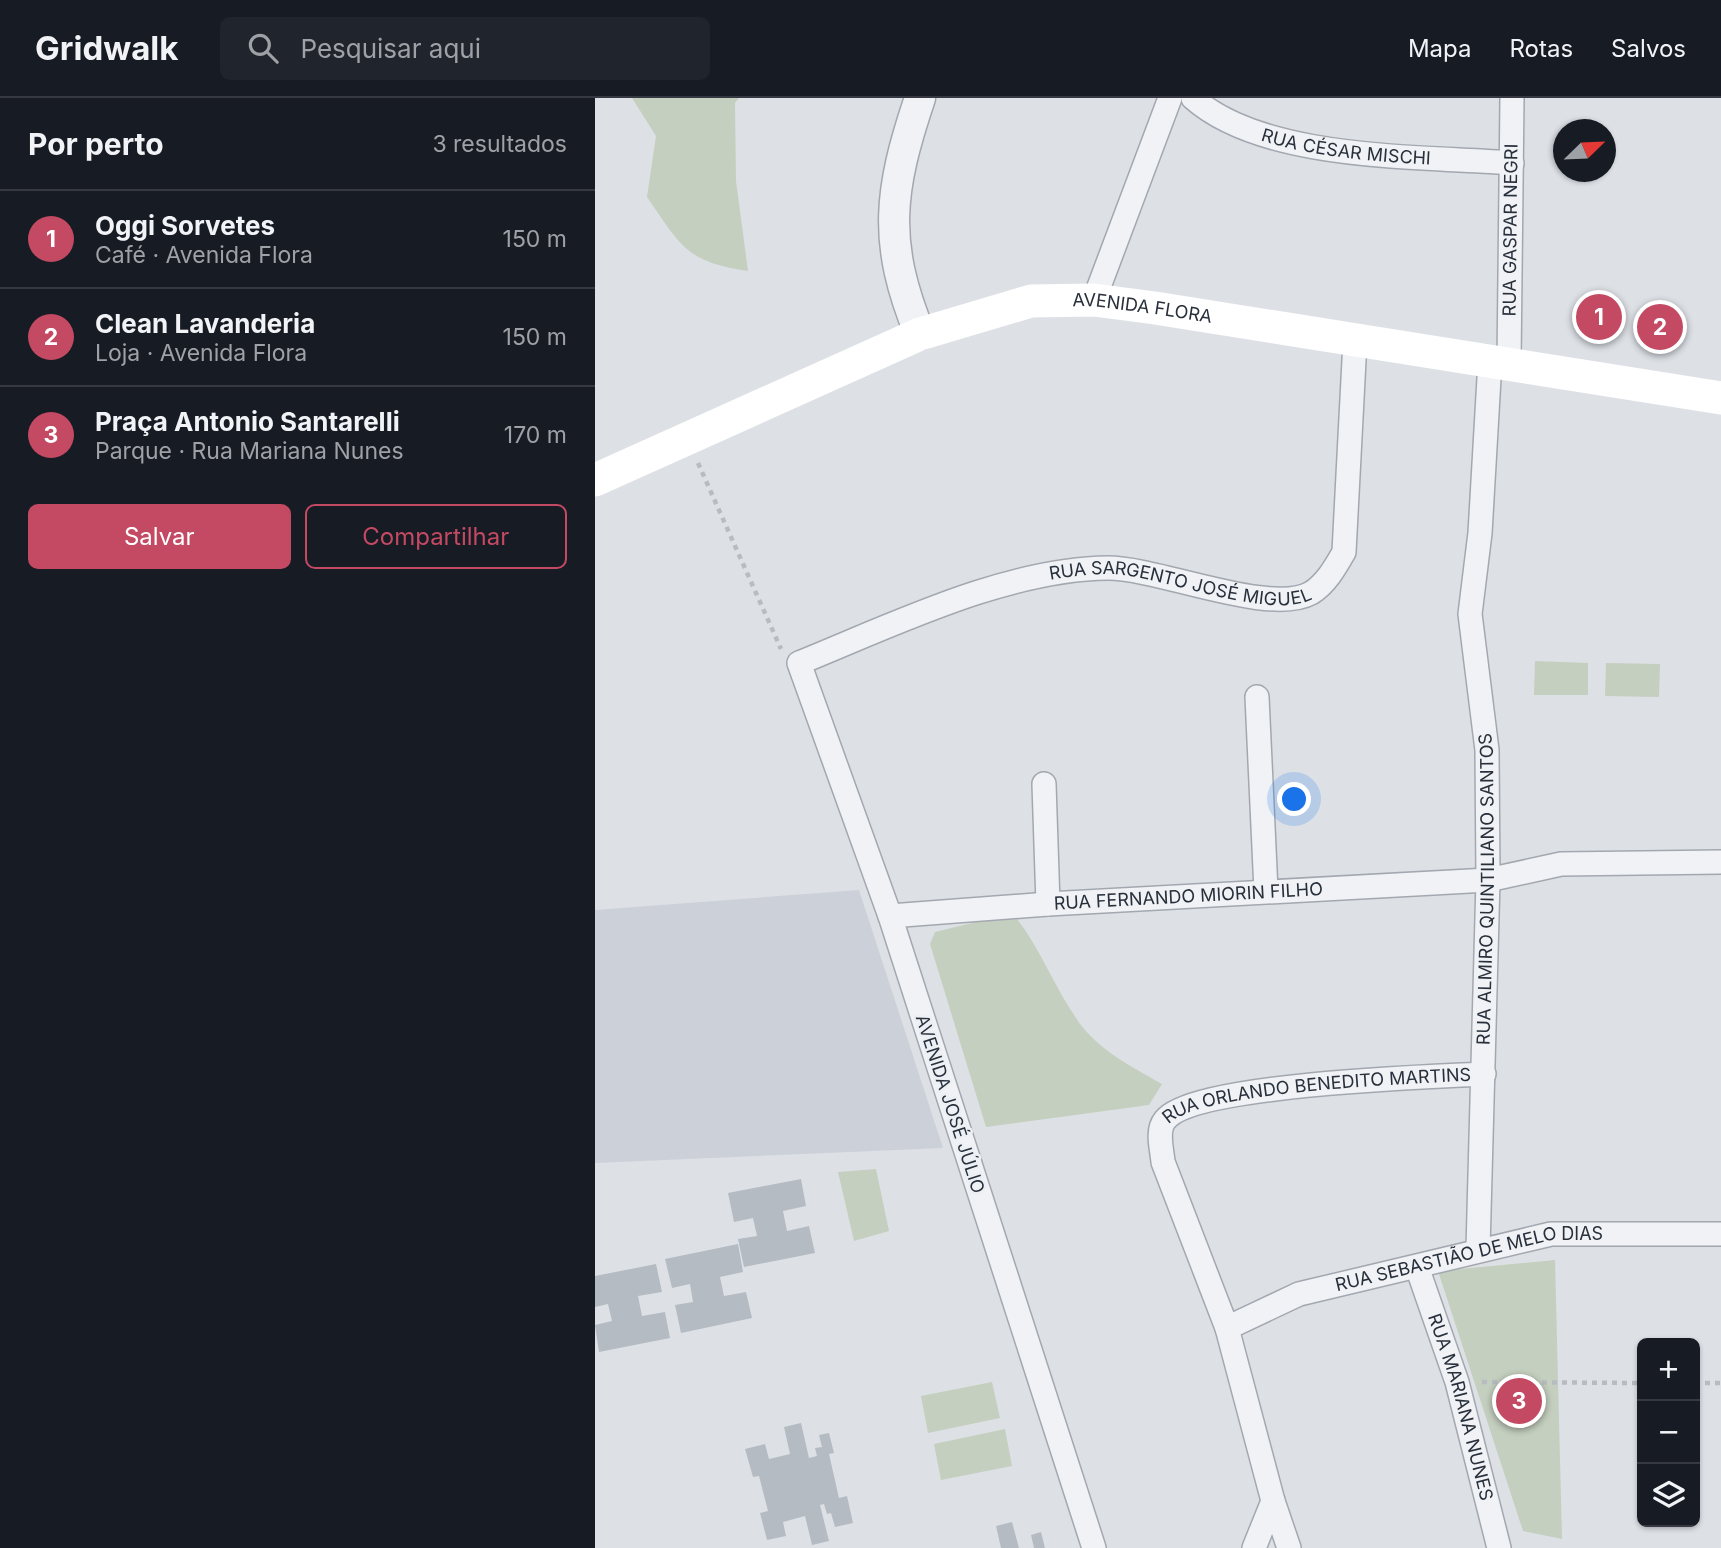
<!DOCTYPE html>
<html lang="pt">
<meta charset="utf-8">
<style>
body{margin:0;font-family:Inter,sans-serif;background:#20242c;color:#f1f3f6}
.controls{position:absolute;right:21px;bottom:21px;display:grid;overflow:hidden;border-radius:10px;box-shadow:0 2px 5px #0004}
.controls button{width:63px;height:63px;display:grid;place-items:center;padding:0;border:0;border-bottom:2px solid #363941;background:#171b24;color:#f1f3f6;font:35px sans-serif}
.compass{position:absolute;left:958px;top:21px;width:63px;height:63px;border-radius:50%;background:#171b24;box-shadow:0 2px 5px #0004;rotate:67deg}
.you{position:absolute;left:700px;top:702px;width:24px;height:24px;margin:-18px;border:5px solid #fff;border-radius:50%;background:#1a73e8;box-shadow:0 0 0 10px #1a73e833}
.badge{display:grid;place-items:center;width:46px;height:46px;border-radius:50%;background:#c44963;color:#fff;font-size:23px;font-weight:700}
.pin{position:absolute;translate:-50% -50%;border:4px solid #fff;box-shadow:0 2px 7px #0006}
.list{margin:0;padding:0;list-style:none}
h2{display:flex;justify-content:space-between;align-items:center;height:91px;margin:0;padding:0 28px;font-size:30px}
h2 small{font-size:23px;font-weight:400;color:#9ea1a6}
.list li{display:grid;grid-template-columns:46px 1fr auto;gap:21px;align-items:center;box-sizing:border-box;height:98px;padding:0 28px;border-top:2px solid #363941}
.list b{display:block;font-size:26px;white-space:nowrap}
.list p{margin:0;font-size:23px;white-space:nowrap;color:#9ea1a6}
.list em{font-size:23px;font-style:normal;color:#9ea1a6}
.actions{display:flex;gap:14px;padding:21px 28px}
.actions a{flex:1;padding:16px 0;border:2px solid #c44963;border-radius:10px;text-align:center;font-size:24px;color:#c44963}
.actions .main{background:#c44963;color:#fff}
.icon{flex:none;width:38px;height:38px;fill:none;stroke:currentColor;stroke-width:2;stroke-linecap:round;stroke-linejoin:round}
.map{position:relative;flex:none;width:1126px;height:1450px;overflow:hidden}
header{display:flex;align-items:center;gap:42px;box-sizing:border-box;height:98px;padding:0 35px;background:#171b24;border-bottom:2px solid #363941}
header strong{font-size:33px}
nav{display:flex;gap:38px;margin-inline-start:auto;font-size:24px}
.search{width:490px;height:63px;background:#20242c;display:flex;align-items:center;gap:18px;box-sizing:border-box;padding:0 24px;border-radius:10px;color:#9ea1a6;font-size:26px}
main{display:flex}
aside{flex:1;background:#171b24}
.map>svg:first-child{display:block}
.built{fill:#ccd0d8}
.green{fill:#c4cfbf}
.building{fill:#b5bbc2}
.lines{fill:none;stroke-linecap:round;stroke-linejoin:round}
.minor-casing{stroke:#a3a8b0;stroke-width:26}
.tertiary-casing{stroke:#a3a8b0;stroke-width:33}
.path{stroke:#b8bcc1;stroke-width:4.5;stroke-dasharray:5 5;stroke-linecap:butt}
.minor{stroke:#f0f2f5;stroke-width:23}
.tertiary{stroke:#f0f2f5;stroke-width:30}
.secondary{stroke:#fff;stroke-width:33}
.labels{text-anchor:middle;stroke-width:5;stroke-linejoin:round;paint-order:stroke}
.street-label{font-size:18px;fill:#28303c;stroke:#ecf0f4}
</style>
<header>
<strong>Gridwalk</strong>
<div class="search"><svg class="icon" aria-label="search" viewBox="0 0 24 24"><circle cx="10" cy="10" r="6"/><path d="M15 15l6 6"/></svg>Pesquisar aqui</div>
<nav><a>Mapa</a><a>Rotas</a><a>Salvos</a></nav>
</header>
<main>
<aside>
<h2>Por perto<small>3 resultados</small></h2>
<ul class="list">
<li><span class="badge">1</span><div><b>Oggi Sorvetes</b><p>Café · Avenida Flora</p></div><em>150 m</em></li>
<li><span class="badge">2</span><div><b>Clean Lavanderia</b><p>Loja · Avenida Flora</p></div><em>150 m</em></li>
<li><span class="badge">3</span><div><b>Praça Antonio Santarelli</b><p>Parque · Rua Mariana Nunes</p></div><em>170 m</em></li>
</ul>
<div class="actions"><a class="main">Salvar</a><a>Compartilhar</a></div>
</aside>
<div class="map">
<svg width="1126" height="1450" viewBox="0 0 1126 1450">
<rect width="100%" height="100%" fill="#dde1e6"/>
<path class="built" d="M264 792 348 1050 0 1065V812Z"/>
<path class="green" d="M37 0H144L140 5 141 83 153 173C91 164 86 148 52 99L61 38Z
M940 563 993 565V597H939Z
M1011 565 1065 566 1064 599 1010 598Z
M422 821C446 852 459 888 481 920 501 951 536 968 567 986L554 1007 391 1029 335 846 340 834 381 824Z
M281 1071 294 1133 259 1143 243 1074Z
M960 1162 967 1441 928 1433 843 1173Z
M397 1284 405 1320 333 1335 326 1298Z
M410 1331 417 1368 346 1382 339 1346Z"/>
<path class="building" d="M206 1081 211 1108 188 1113 192 1133 214 1128 220 1155 149 1169 143 1141 162 1138 158 1120 139 1124 133 1095Z
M143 1146 148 1174 125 1179 129 1198 151 1194 157 1220 86 1235 80 1207 98 1204 95 1186 77 1190 70 1161Z
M61 1166 67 1194 43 1198 47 1218 70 1214 75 1240 4 1254 0 1227 17 1223 13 1206 0 1209V1178Z
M206 1325 214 1360 222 1358 220 1350 227 1349 224 1337 234 1335 239 1355 234 1356 244 1400 252 1398 258 1425 240 1429 236 1415 232 1416 229 1406 225 1407 234 1443 217 1447 210 1418 188 1424 191 1438 172 1442 165 1415 173 1413 164 1378 158 1379 150 1351 170 1346 174 1361 195 1356 189 1329Z
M417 1424 424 1450H406L401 1428Z
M446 1434 450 1450H439L436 1437Z"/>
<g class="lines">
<g class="minor-casing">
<g id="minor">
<path id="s1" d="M598 0C669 63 825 58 917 65"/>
<path d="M499 202 575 0"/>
<path id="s2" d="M914 265 917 0"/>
<path d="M662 599 671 793"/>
<path d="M449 686 453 806"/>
<path id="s3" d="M295 818 453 806 893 782 966 766 1126 764"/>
<path id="s4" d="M883 1151 893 782 892 652 875 516 885 435 895 263"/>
<path id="s5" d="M822 1169 862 1284 904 1450"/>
<path id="s6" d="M632 1230 704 1196 956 1136H1126"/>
<path id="s7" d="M499 1450 295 818 204 565C298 527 411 471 513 470 564 470 675 518 716 495 731 486 741 468 749 454L760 243"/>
<path d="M659 1450 678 1403"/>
<path id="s8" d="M694 1450 678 1403 632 1230 568 1064C567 1051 561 1033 570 1022 598 986 835 979 889 976"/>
</g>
</g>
<g class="tertiary-casing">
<path id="tertiary" d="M325 236C287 144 294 92 325 0"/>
</g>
<path class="path" d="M103 365 186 551
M887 1284 1047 1285
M1100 1285H1126"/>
<use href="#minor" class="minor"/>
<use href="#tertiary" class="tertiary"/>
<path class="secondary" id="s9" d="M0 382 325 236 436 203 499 202 560 210 1126 300"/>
</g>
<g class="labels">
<g class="street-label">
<text dy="6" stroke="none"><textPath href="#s1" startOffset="164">RUA CÉSAR MISCHI</textPath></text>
<text dy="6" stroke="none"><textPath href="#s2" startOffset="133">RUA GASPAR NEGRI</textPath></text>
<text dy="6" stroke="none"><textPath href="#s9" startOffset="584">AVENIDA FLORA</textPath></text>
<text dy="6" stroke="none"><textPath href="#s7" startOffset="1332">RUA SARGENTO JOSÉ MIGUEL</textPath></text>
<text dy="6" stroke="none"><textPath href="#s4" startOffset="360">RUA ALMIRO QUINTILIANO SANTOS</textPath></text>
<text dy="6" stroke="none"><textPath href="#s3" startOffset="299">RUA FERNANDO MIORIN FILHO</textPath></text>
<text dy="6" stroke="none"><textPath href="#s8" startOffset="606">RUA ORLANDO BENEDITO MARTINS</textPath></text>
<text transform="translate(355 1006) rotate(72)" y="6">AVENIDA JOSÉ JÚLIO</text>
<text dy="6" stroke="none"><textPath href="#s6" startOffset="254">RUA SEBASTIÃO DE MELO DIAS</textPath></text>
<text dy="6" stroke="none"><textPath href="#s5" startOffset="147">RUA MARIANA NUNES</textPath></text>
</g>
</g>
</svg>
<div class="controls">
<button>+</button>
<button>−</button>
<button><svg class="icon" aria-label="layers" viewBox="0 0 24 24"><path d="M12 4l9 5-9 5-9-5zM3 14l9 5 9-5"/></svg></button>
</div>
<svg class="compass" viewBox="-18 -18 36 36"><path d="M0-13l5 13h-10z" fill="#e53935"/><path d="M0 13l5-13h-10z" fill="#9ea1a6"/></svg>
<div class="you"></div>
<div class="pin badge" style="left:1004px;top:219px">1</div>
<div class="pin badge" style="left:1065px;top:229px">2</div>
<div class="pin badge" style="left:924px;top:1303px">3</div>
</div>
</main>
